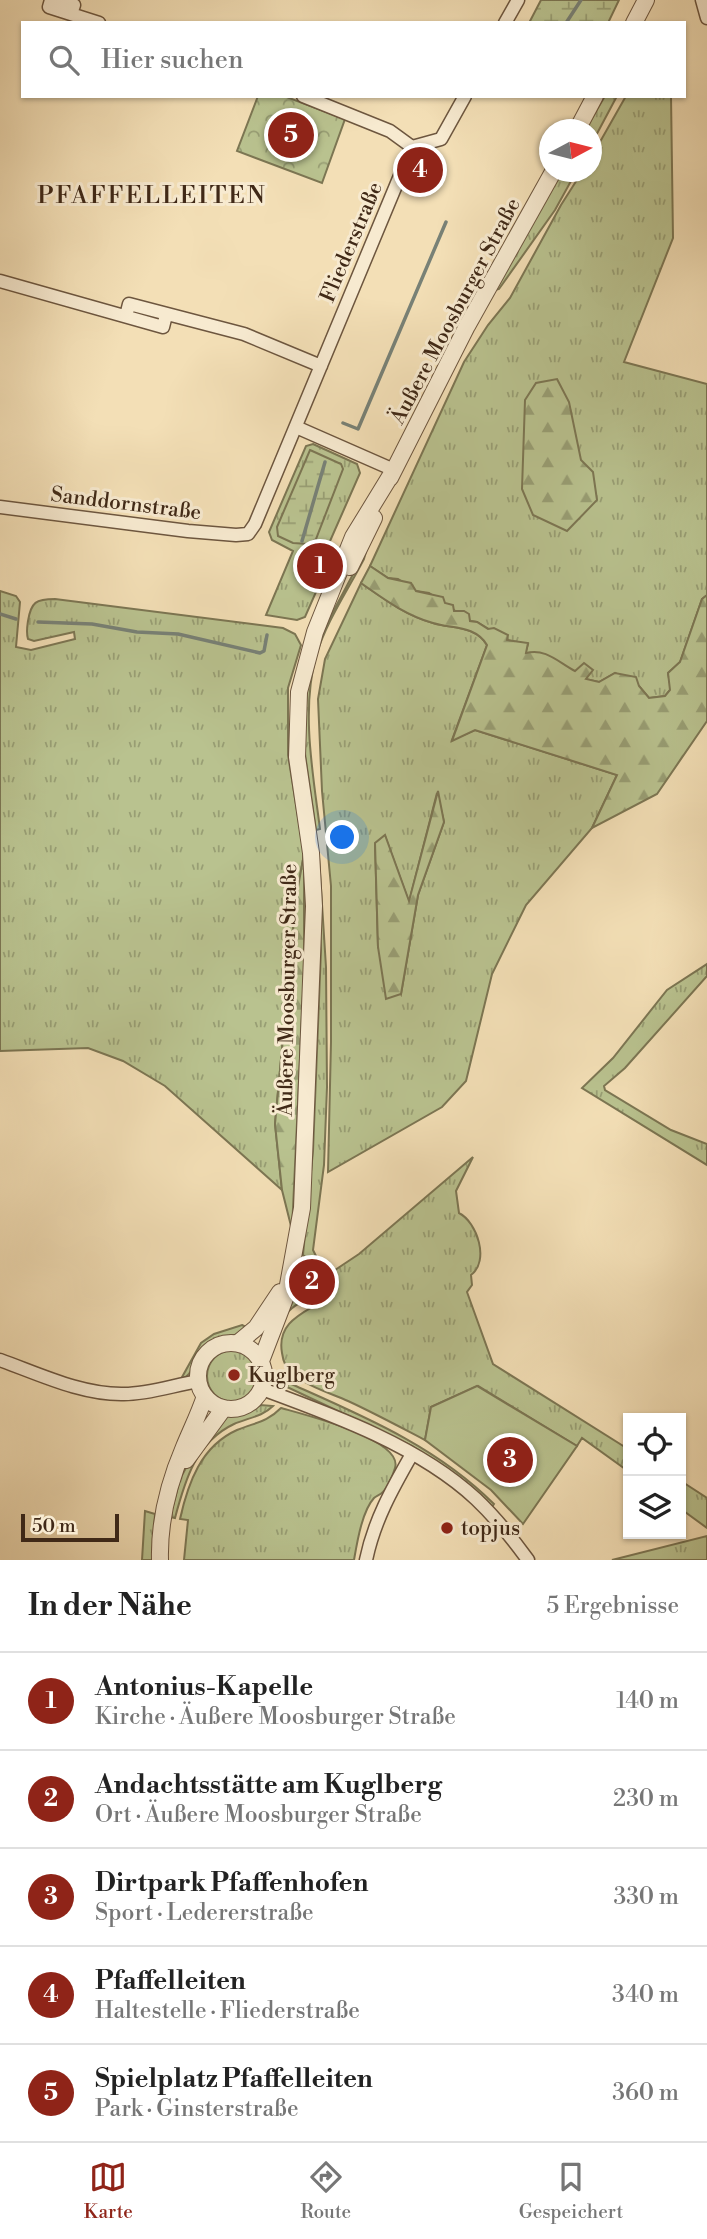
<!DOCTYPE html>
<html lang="de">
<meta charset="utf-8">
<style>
body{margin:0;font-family:"Libre Bodoni",serif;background:#f6f6f6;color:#222}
.controls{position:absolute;right:21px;bottom:21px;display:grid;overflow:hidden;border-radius:0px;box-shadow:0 2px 5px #0004}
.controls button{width:63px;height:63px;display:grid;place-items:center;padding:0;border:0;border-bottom:2px solid #e0e0e0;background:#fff;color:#222;font:35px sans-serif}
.compass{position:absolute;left:539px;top:119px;width:63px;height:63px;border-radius:50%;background:#fff;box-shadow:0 2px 5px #0004;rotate:83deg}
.scale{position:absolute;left:21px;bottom:18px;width:98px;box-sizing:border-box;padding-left:7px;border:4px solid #402917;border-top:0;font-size:19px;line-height:24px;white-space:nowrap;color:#402917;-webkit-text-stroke:5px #f7ead0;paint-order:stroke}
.you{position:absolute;left:343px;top:838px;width:24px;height:24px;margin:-18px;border:5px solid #fff;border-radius:50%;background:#1a73e8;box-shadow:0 0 0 10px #1a73e833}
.badge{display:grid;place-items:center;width:46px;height:46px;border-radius:50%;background:#8f2418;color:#fff;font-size:23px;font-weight:700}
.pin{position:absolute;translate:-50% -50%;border:4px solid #fff;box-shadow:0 2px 7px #0006}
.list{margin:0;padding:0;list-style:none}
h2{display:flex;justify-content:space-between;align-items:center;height:91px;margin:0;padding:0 28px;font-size:30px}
h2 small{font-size:23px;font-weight:400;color:#767676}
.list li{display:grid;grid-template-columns:46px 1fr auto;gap:21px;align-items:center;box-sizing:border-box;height:98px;padding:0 28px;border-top:2px solid #e0e0e0}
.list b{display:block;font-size:26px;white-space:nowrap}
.list p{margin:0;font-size:23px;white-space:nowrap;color:#767676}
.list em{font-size:23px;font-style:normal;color:#767676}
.icon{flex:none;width:38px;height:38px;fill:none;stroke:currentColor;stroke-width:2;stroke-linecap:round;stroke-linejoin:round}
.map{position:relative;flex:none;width:707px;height:1560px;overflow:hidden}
.search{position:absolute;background:#fff;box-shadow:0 2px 5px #0004;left:21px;right:21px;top:21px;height:77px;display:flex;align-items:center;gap:18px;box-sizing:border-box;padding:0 24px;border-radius:0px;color:#767676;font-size:26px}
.sheet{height:581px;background:#fff}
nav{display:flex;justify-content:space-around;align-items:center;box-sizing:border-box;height:98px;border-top:2px solid #e0e0e0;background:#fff;font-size:19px;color:#767676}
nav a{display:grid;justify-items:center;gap:4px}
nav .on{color:#8f2418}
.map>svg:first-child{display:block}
.grass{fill:url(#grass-tufts);stroke:#7c7653;stroke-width:2;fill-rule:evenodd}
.forest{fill:url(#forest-firs);stroke:#7c7653;stroke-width:2}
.wetland{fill:url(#wetland-marsh);stroke:#7c7653;stroke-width:2}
.park{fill:url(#park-crowns);stroke:#7c7653;stroke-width:2}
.pitch{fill:#b9c28f;stroke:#7c7653;stroke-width:2}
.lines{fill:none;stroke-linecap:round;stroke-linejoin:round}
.stream{stroke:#788176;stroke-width:3.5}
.minor-casing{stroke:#6d563f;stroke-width:15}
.tertiary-casing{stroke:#6d563f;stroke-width:18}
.minor{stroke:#f7ead0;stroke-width:12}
.tertiary{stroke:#f7ead0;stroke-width:16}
.poi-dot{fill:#8f2418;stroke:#f7ead0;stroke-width:2.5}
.labels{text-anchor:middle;stroke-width:6;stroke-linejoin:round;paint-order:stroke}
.street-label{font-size:21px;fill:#402917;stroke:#f7ead0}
.poi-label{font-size:21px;fill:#402917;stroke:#f7ead0;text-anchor:start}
.quarter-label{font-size:24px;letter-spacing:2px;fill:#402917;stroke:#f7ead0}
</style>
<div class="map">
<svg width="707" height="1560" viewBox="0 0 707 1560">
<defs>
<pattern id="grass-tufts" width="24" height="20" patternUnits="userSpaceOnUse" patternTransform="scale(1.75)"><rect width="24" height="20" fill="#b9c28f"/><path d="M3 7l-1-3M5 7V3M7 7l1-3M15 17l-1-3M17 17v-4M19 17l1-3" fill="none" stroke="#989e74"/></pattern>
<pattern id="forest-firs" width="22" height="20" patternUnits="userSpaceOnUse" patternTransform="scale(1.75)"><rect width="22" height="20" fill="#b9c28f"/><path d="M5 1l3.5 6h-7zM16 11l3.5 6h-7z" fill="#989e74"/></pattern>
<pattern id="wetland-marsh" width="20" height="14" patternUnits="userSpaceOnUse" patternTransform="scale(1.75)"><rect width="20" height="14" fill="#b9c28f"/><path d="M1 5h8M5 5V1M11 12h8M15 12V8" fill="none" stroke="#989e74"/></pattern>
<pattern id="park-crowns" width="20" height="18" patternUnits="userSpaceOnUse" patternTransform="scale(1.75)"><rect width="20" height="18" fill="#b9c28f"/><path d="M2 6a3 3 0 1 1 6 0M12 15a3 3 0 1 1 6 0" fill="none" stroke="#989e74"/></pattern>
</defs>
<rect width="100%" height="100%" fill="#f3dfb6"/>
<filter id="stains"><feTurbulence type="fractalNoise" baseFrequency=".00286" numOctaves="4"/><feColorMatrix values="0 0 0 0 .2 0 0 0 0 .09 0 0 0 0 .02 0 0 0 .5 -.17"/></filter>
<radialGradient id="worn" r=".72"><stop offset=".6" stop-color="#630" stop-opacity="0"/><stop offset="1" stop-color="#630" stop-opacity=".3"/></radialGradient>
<path class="grass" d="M605 96H617L592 143V130H585Z
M626 96H671L673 238 624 362 707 384V595L702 599 680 662 668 673 671 689 665 696 649 698 639 686 615 673 599 682 585 679 557 662 525 654 528 644 507 640 477 622 470 621 429 593 416 591 398 579 388 578 370 566 464 362 488 325 510 298 561 205 582 172H592V156Z
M560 172H576L555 210 499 289 489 292Z
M313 444 357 464 360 473 323 557 315 558 311 567 323 576 305 617 297 620 266 615 293 551 272 540 269 532 306 446Z
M367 548 364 559C348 590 326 622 316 656 301 711 313 774 320 829L316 830 304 747 307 681 326 625Z
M361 583C384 599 405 615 433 623 452 629 475 625 487 645L452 740 475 730 617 775 592 828 526 905 492 974 466 1081 442 1107 328 1172 331 1042V886L322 791 318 699 325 659ZM437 793 444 822 418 895 401 994 378 947 375 844 385 836 409 902Z
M0 591 16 596 20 602 16 647 31 650 75 639 74 632 34 641 28 639C26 632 27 628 28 621 31 602 36 599 55 599L283 628 295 634 301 645 288 688V755L304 854 296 898 275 1124 282 1190 165 1086 123 1061 88 1048 0 1051Z
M317 852 319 857 326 967 327 1087 324 1165 313 1250 321 1266 315 1265 303 1255 313 1151 321 950Z
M707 964V976L625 1068 604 1086 605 1090 671 1130 707 1144V1165L582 1088 613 1058 667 990Z
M473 1157 456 1191 459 1213C477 1222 490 1261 471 1275L472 1285 467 1292 493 1364 628 1449V1471L582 1438 577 1446 478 1386 431 1407 425 1440C400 1427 374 1413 348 1401 330 1393 306 1386 291 1372 286 1368 283 1360 282 1353 273 1303 350 1310 332 1272L359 1254Z
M307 1270 322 1272C335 1295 311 1295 298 1304 292 1307 288 1312 284 1316L296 1285Z
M242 1325 250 1329C237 1339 215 1333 203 1347 194 1357 195 1375 181 1379L201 1343 214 1334Z
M207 1376a26 26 0 1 1 52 0a26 26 0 1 1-52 0Z
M289 1383C363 1416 436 1446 494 1504L492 1507 443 1466 412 1446 287 1387Z
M260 1405 273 1406C262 1417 247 1418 234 1424 196 1442 185 1480 175 1518L170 1517 180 1479 195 1451 219 1417 241 1414Z
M281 1408C302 1414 404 1439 395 1468 393 1475 388 1487 383 1492 380 1495 376 1496 374 1498 362 1511 357 1543 354 1560H184L188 1520 180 1519C188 1483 201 1446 237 1430 256 1422 266 1423 281 1408Z
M681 1481 707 1498V1528L681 1509Z
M145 1511 155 1514 152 1560H142Z
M707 1536V1560H612Z"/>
<path class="forest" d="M557 379 569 402 581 460 593 472 597 500 567 531 533 515 522 489 525 400 536 383Z
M370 566 388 578 411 583 416 591 443 597 445 603 453 605 454 611H464L469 614 470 621 477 622 488 629 494 628 508 635 507 640 528 643 526 653C546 648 558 662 575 671L584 663 593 670 586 679 599 682 615 673 636 677 639 686 649 698 665 696 670 690 668 673 680 662 702 599 707 595V721L657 794 592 828 617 775 475 730 452 741 487 645C475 625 452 629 433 623 405 615 384 599 361 583Z
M438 791 444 822 418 895 401 994 386 999 378 947 375 843 385 835 409 901Z
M304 854V973L292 1230 282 1190 275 1124 296 898Z"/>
<path class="wetland" d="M541 0H619L608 23H529Z
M310 450 341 464 343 469 316 539 308 544 293 543 278 536 277 527Z"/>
<path class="park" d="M258 96H284L345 119 322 183 237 151Z"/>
<path class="pitch" d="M477 1386 577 1446 523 1524 491 1490 425 1440 431 1407Z"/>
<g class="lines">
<path class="stream" d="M566 23 581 0
M343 423 358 429 446 222
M302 541 325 462
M0 614 16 619
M38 622 92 624 137 632 178 634 260 653 264 651 267 635"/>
<g class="minor-casing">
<path id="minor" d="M51 0 49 7 99 23
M59 0 74 5 71 14
M702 0 707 18
M505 23 518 0
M303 96 390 131 412 147
M0 281 163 327 166 315
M126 316 129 304 244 334 321 366
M296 427 394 470
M0 507 188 531 236 535 248 534 255 524 412 147 441 139 465 96
M0 1360C39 1374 82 1395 124 1394 149 1394 174 1385 199 1381
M262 1389C333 1415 419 1446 476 1499 495 1517 512 1538 528 1560
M366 1560C374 1521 392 1489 412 1454"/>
</g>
<g class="tertiary-casing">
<path id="tertiary" d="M634 23 646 0
M577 130 595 96
M390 478 467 326 553 172
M350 567 374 518
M238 1343 256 1328 280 1292
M198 1376a33 33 0 1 1 66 0a33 33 0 1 1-66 0Z
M261 1361 286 1296 302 1208 314 906 311 853 297 757 299 692 315 632 353 537 394 470
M186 1460 224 1408
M160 1560C159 1522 169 1482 184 1447 191 1430 199 1414 205 1396"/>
</g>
<use href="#minor" class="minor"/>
<use href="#tertiary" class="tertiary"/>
</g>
<g class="poi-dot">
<circle cx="234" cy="1375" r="7"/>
<circle cx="447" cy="1528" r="7"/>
</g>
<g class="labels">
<g class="street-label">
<text transform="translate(351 242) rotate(-67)" y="7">Fliederstraße</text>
<text transform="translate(455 311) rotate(-62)" y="7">Äußere Moosburger Straße</text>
<text transform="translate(126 503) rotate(7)" y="7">Sanddornstraße</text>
<text transform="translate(287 990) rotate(-89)" y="7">Äußere Moosburger Straße</text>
</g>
<g class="poi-label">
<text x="248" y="1382">Kuglberg</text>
<text x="461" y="1535">topjus</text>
</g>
<g class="quarter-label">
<text x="152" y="203">PFAFFELLEITEN</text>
</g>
</g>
<rect width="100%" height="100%" filter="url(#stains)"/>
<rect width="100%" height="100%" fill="url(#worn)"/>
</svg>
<div class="controls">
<button><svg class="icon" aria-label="locate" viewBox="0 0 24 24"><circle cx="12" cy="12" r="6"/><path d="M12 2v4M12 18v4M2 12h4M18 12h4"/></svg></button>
<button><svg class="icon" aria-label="layers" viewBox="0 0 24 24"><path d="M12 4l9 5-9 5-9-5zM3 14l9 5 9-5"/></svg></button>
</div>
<svg class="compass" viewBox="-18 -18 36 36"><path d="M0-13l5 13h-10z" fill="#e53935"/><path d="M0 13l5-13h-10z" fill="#767676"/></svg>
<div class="scale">50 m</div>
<div class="you"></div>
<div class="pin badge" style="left:320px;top:566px">1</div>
<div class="pin badge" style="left:312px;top:1282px">2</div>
<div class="pin badge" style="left:510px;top:1460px">3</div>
<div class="pin badge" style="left:420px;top:170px">4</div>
<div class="pin badge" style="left:291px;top:135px">5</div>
<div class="search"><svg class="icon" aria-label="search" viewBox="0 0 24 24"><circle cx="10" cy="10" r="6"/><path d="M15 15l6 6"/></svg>Hier suchen</div>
</div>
<section class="sheet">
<h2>In der Nähe<small>5 Ergebnisse</small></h2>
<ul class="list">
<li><span class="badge">1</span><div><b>Antonius-Kapelle</b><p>Kirche · Äußere Moosburger Straße</p></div><em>140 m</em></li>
<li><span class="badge">2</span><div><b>Andachtsstätte am Kuglberg</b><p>Ort · Äußere Moosburger Straße</p></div><em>230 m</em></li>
<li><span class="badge">3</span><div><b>Dirtpark Pfaffenhofen</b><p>Sport · Ledererstraße</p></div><em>330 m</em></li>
<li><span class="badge">4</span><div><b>Pfaffelleiten</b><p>Haltestelle · Fliederstraße</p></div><em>340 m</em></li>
<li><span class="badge">5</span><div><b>Spielplatz Pfaffelleiten</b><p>Park · Ginsterstraße</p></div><em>360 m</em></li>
</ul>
</section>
<nav>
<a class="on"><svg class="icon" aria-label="map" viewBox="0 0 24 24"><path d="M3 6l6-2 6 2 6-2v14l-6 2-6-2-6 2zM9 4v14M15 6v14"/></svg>Karte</a>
<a><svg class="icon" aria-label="directions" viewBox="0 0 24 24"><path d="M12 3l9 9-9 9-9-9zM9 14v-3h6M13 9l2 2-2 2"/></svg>Route</a>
<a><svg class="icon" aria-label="saved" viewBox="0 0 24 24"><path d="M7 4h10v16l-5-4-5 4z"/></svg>Gespeichert</a>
</nav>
